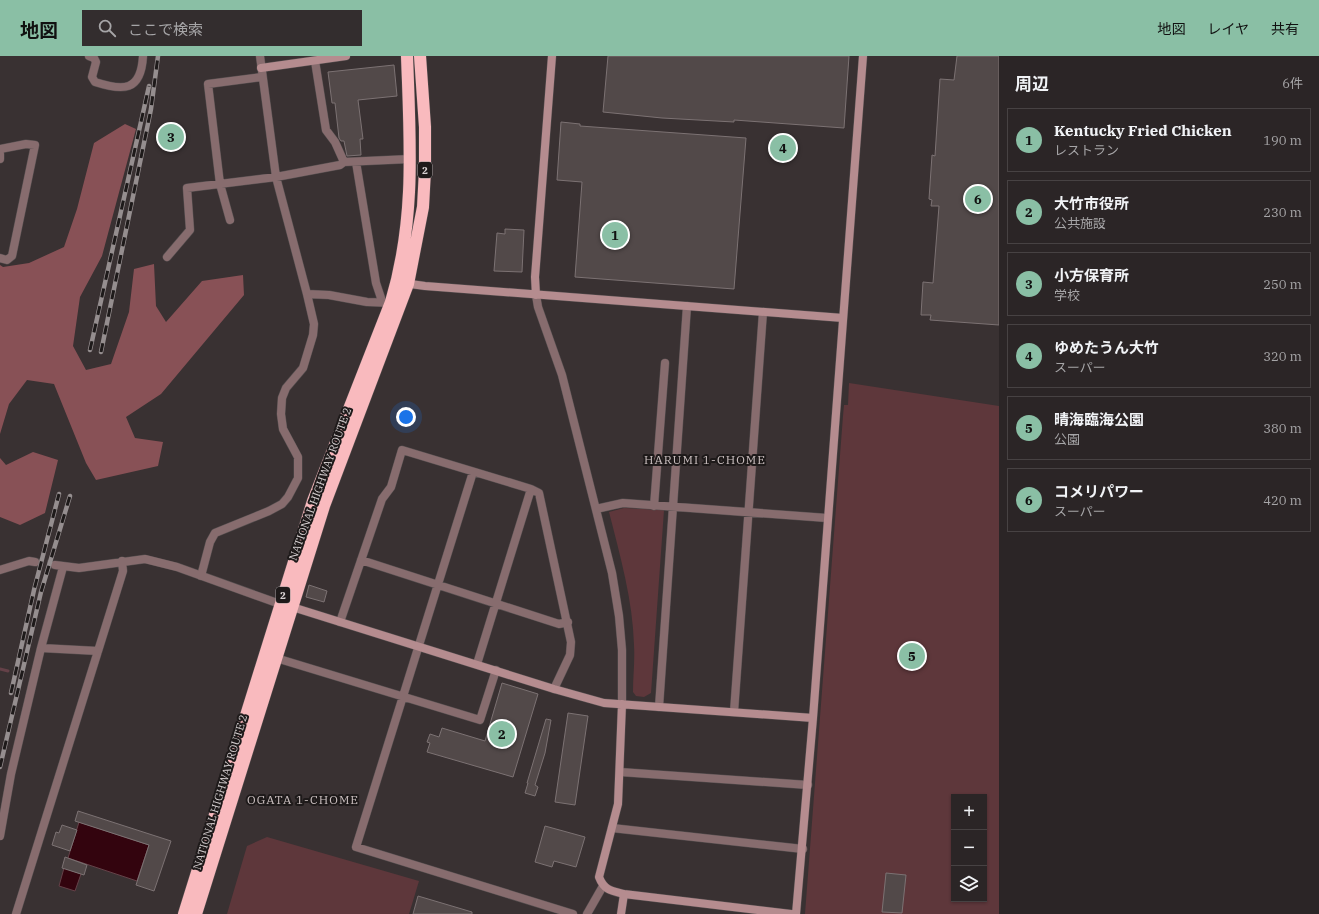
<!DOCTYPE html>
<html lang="ja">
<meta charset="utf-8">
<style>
body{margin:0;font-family:"IBM Plex Serif","Noto Sans JP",serif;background:#332d2e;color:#f1f3f6}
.controls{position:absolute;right:12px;bottom:12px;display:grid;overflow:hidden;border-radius:0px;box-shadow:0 1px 3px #0004}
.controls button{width:36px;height:36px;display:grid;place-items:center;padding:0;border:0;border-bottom:1px solid #474243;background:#2b2526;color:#f1f3f6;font:20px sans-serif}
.you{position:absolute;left:406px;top:361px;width:14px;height:14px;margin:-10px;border:3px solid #fff;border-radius:50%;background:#1a73e8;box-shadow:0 0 0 6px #1a73e833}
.badge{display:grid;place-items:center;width:26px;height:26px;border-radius:50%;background:#8abfa5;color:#111;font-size:13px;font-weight:700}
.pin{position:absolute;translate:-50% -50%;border:2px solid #fff;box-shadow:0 1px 4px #0006}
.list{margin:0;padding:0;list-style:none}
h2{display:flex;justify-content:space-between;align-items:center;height:52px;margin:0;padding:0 16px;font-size:17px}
h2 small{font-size:13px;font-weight:400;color:#a6a5a7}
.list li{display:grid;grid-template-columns:26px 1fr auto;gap:12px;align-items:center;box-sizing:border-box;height:64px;margin:0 8px 8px;padding:0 8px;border:1px solid #474243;border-radius:0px}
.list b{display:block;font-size:15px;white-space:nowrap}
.list p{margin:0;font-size:13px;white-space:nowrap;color:#a6a5a7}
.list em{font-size:13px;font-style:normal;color:#a6a5a7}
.icon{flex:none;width:22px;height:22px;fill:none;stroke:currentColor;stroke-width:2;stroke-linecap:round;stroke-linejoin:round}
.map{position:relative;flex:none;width:999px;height:858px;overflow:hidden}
header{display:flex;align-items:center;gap:24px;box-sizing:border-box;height:56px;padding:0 20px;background:#8abfa5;color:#111}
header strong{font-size:19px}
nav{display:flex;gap:22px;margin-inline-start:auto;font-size:14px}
.search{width:280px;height:36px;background:#332d2e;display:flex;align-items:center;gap:10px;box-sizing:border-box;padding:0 14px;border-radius:0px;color:#a6a5a7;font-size:15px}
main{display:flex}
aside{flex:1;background:#2b2526}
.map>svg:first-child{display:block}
.green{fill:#5e373b;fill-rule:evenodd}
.forest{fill:#885156}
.water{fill:#33040e;stroke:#644148}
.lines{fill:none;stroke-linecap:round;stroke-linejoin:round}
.stream{stroke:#644148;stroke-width:3}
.building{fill:#524949;stroke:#7c7273}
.street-tunnel{stroke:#51494a;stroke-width:8;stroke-dasharray:8 4;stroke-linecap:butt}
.street-casing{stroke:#554e4f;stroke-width:9}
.secondary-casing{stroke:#554e4f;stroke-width:9}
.highway-casing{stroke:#554e4f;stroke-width:13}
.street{stroke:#876c6e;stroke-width:8}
.secondary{stroke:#b58c8f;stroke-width:8}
.highway{stroke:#f9babe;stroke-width:12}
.rail-casing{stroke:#958e8f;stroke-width:4.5}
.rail{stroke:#1e1a1a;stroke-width:3;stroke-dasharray:9;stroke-linecap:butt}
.labels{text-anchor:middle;stroke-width:4;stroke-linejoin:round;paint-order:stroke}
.shield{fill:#1e1a1a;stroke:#9f999a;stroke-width:1}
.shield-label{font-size:10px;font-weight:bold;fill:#d6d0d1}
.street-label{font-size:11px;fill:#d6d0d1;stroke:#1e1a1a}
.neighbourhood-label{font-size:12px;letter-spacing:1px;fill:#cbc0c0;stroke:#1e1a1a}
</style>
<header>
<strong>地図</strong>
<div class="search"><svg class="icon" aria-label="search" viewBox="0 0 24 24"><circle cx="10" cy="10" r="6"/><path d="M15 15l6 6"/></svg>ここで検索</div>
<nav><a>地図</a><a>レイヤ</a><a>共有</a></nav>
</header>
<main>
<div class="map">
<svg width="999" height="858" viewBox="0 0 999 858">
<rect width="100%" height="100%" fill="#393132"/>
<path class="green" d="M849 327 999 350V858H805L843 360 844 349H848ZM954 741H984V843H954Z
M624 452 664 454 651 637 644 641 636 640 633 636C633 620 635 605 634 589 633 545 620 499 609 456Z
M267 781 419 825 409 858H227L247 790Z"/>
<path class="forest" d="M125 68 136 73 102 200 80 241 73 290 86 314 111 308 129 256 134 213 154 208 156 250 166 266 202 225 243 219 244 239 161 338 126 361 135 382 163 386 158 410 96 424 86 407 54 328 27 324 9 348 0 378V209L3 211 29 207 64 191 77 153 94 87Z
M33 396 58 404 45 457 20 469 0 461V402L6 409Z"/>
<path class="water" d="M79 766 149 789 137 825 68 802Z
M64 812 81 818 75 835 59 830Z"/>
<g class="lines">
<path class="stream" d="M0 613 8 615"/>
</g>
<path class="building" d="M608 0H849L844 72 734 64V66L662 62 603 56Z
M957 0H999V269L930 264 931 259H921L923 226 933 227 939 150H931L932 144 929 143 932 99 935 100 940 23 954 24Z
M394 9 397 40 358 44 363 83H360L361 99 347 100 344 85H341L339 82 335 47H332L328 16Z
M561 66 580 68V70L746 82 734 233 575 221 582 126 557 124Z
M505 173 524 174 522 216 494 215 497 177 505 178Z
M309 529 327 535 324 546 306 541Z
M502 627 538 638 513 721 427 696 430 687 427 686 430 678 439 681 442 672 485 685Z
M568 657 588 660 575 749 555 746Z
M546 663 551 664 545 697 535 729 538 731 535 740 525 737 528 727H527Z
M78 755 171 785 154 835 136 829 149 789 75 765Z
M62 769 77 774 70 795 52 789 56 776 59 777Z
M545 770 585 781 576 811 554 805 552 811 535 806Z
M65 801 87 809 84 819 62 812Z
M886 817 906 819 902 857 882 856Z
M418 840 472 856V858H413Z"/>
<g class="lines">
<path class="street-tunnel" d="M35 506 55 509"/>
<g class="street-casing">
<path id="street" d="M89 0 94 2 96 6 92 21 95 26C123 35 141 36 143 0
M260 0 276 121 307 238
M315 5 326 74 335 86 344 106
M0 93 26 88 35 89 12 200 7 204 0 202
M0 98V103
M356 106 376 227 382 245
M230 164 220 128 208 28 262 21
M167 201 190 174 187 132 276 121 340 109 344 106 410 103
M536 239 538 251 562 319 612 517 619 560 622 594V648
M473 416 356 791 573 858
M654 450 665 307
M596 453 623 447 827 462
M361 504 559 568 568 566
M55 509 79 512 145 503 177 511 280 548
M0 514 29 505 35 506
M201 520 210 486 215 477 269 455 282 448 288 441 298 422V401L283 373 281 358 282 342 286 332 303 312 313 279 314 268 307 238 329 239 367 246 394 247
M340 566 382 443 391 431 402 394 531 433 539 437 571 586 570 599 554 633
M41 592 98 595
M276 602 480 664 496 614
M477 608 531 433
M659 651 687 250
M734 656 763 256
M620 716 808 729
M612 772 803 793
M0 780 11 718 41 592 63 511
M16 858 123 515 122 505
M587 858 603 830"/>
</g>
<g class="secondary-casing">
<path id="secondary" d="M261 12 346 0
M403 227 425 230 843 262
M536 239 535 221 552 0
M289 550 554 633 604 647 813 662
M622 648 618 748 599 821C604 834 611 835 624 838L791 858
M621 858 624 838
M796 858 813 662 863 0"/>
</g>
<g class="highway-casing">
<path id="highway" d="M184 858 313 445 391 246C416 163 410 85 407 0
M196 858 324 450 408 228 423 151 425 114V71L420 0"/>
</g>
<use href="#street" class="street"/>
<use href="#secondary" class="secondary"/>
<use href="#highway" class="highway"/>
<g class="rail-casing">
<path id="rail" d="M90 294 149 30
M101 296 151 53 158 0
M11 637 34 534 59 438
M0 711 41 536 70 440"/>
</g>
<use href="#rail" class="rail"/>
</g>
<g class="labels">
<g class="shield">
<rect x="418" y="106" width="14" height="16" rx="3"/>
<rect x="276" y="531" width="14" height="16" rx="3"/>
</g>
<g class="shield-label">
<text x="425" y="118">2</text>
<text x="283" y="543">2</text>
</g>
<g class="street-label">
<text transform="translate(320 428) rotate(-70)" y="4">NATIONAL HIGHWAY ROUTE 2</text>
<text transform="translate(220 736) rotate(-73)" y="4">NATIONAL HIGHWAY ROUTE 2</text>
</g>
<g class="neighbourhood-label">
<text x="705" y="408">HARUMI 1-CHOME</text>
<text x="303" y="748">OGATA 1-CHOME</text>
</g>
</g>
</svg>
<div class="controls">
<button>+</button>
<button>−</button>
<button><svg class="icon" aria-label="layers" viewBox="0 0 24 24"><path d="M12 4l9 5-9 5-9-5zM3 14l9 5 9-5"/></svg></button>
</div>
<div class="you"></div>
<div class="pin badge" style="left:615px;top:179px">1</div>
<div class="pin badge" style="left:502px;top:678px">2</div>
<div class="pin badge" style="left:171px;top:81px">3</div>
<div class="pin badge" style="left:783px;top:92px">4</div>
<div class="pin badge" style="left:912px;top:600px">5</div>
<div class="pin badge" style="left:978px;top:143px">6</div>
</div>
<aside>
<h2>周辺<small>6件</small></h2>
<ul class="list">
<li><span class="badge">1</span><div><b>Kentucky Fried Chicken</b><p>レストラン</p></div><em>190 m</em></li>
<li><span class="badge">2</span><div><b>大竹市役所</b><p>公共施設</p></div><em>230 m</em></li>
<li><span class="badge">3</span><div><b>小方保育所</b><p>学校</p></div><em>250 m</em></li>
<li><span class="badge">4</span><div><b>ゆめたうん大竹</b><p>スーパー</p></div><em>320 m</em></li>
<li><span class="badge">5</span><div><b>晴海臨海公園</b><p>公園</p></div><em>380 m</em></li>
<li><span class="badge">6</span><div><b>コメリパワー</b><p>スーパー</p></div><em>420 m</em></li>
</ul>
</aside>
</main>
